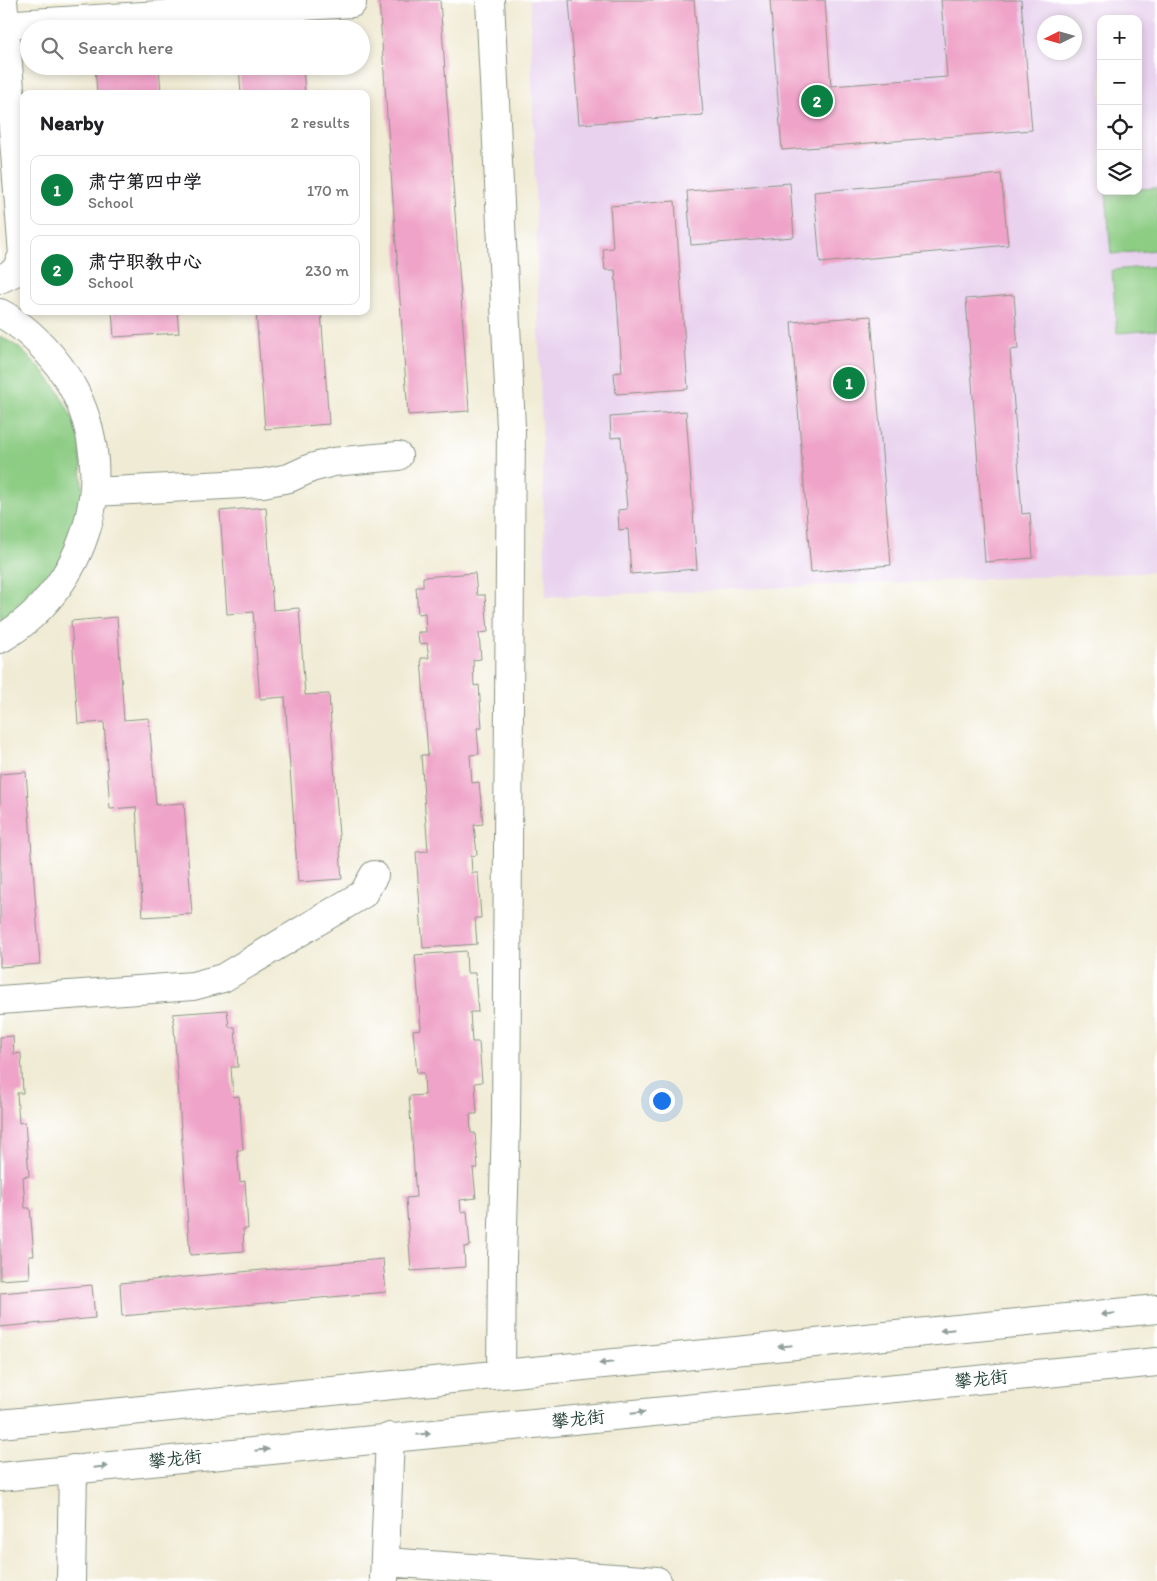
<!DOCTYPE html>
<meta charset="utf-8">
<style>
body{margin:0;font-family:Itim,"LXGW WenKai TC",sans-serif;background:#f6f6f6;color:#202124}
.controls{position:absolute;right:15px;top:15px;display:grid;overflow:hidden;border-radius:10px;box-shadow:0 2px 8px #0003}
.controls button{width:45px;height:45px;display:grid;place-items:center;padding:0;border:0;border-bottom:1px solid #e0e0e0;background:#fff;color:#202124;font:25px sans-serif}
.compass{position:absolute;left:1037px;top:15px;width:45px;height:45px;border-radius:50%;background:#fff;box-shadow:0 2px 8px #0003;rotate:265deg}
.you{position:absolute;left:661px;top:1100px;width:18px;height:18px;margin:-12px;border:4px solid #fff;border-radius:50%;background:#1a73e8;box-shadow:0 0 0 8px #1a73e833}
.badge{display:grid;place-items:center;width:32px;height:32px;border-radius:50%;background:#0b8043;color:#fff;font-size:16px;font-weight:700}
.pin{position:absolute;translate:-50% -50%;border:2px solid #fff;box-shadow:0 1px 5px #0006}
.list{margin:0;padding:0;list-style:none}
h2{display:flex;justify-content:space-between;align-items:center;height:65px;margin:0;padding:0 20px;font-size:21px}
h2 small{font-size:16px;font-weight:400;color:#757577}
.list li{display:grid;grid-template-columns:32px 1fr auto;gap:15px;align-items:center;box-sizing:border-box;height:70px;margin:0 10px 10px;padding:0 10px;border:1px solid #e0e0e0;border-radius:10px}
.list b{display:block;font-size:19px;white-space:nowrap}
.list p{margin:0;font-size:16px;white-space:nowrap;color:#757577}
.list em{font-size:16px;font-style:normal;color:#757577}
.icon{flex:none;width:28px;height:28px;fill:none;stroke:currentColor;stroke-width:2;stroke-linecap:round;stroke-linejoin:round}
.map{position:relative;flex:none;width:1157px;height:1581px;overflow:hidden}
.search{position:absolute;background:#fff;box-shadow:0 2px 8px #0003;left:20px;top:20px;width:350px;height:55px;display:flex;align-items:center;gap:12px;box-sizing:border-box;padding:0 18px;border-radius:28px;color:#757577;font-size:19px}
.panel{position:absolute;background:#fff;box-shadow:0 2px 8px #0003;left:20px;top:90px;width:350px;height:225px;border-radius:10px}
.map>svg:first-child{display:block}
.built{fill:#e8d2ee;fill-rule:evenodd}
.green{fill:#8ccc83;stroke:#56845c}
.building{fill:#efa3c8}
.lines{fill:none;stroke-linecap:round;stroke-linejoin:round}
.minor-casing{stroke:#889484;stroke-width:30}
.minor{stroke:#fff;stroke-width:28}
.oneway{fill:#8f9e9a}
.labels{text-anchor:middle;stroke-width:4;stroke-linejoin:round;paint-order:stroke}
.street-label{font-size:18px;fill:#1f3d34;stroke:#fff}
</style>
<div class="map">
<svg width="1157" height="1581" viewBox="0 0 1157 1581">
<rect width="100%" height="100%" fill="#fff"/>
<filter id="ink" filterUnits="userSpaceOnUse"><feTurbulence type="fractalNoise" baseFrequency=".02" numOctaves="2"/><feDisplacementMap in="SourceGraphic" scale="10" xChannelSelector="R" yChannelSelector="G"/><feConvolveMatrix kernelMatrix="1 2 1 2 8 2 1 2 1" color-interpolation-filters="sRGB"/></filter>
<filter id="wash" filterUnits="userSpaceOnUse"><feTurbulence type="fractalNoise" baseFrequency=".0096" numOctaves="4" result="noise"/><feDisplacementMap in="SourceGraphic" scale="20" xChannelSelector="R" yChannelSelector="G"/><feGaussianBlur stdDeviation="1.12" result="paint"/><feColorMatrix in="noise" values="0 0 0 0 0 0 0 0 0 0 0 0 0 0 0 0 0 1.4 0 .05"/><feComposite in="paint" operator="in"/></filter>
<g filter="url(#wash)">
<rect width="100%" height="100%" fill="#f0ebd4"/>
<path class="built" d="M530 0H1157V572L546 597ZM1101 19H1138V191H1101ZM1044 22H1074V52H1044Z"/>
<path class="green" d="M1157 188V250L1111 254 1106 192 1138 191V189Z
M1157 266V330L1117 333 1112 270Z
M0 336 18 347 39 367 57 389 71 415 80 443 83 501 52 581 0 626Z"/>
<g id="blocks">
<path class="building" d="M396 0H440L469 411 408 415 379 1Z
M569 0H694L703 115 579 124Z
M770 0H825L831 86 947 77 941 0H1021L1032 130 782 150Z
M300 26V29H283V27Z
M95 66H159L161 94H97Z
M239 66H303L305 94H241Z
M1001 174 1008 245 820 263 814 192Z
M790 183 794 237 691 245 687 191Z
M675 201 688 389 616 394 614 373 622 372 615 270H605L603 249 613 248 610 206Z
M1014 295 1018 349 1010 350 1022 514 1030 513 1033 558 985 562 966 299Z
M112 311H177L179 333 114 337Z
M256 311H321L329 424 265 429Z
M871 316 891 565 811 572 791 322Z
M686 411 697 569 631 574 628 529 619 530 618 510 627 509 621 437 611 438 610 417Z
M266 507 273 610 299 608 305 695 329 694 342 879 298 882 285 697 260 699 253 612 227 614 220 511Z
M475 573 477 595H485L488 632 479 633 481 659 473 660 474 686 479 685 482 728H477L479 754 470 755 472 783 479 782 483 824 474 825 477 855 471 856 472 873H478L481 918H475L477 944 423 948 416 852 428 851 421 755H428L421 658H429L427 643 419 644 418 632H426L425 613 418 614 416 587H423V577Z
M117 617 124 720 149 718 156 805 184 803 192 914 143 917 136 807 110 809 104 722 78 724 71 621Z
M26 772 40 964 0 967V774Z
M466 951 467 973H475L478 1012H470L472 1042H479L482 1082 475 1083 477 1114H470L471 1133H475L478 1168H473L476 1198 460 1200 461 1212 467 1211 470 1246 464 1247 465 1267 411 1271 406 1198 416 1197 409 1096 425 1095 424 1073H417L413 1030 421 1029 415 955Z
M227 1010 229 1027H235L238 1067H231L233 1097 239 1096 243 1150H237L240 1182 245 1181 248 1229H243L244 1251 190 1255 173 1014Z
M13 1036 14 1054 21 1053 23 1093H17L19 1123 25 1122 29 1176 23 1177 25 1208H30L34 1256H29L30 1278 0 1280V1037Z
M383 1259 386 1292 122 1316 120 1283Z
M92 1285 95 1318 0 1327V1293Z"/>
</g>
</g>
<g filter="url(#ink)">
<use href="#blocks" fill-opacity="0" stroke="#889484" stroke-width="1"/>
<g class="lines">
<g class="minor-casing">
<path id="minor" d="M490 0 511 427 506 1123 502 1259 501 1374
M0 25 352 3
M0 279 15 272 23 255 3 0
M0 313C23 325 43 345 59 366 125 456 95 583 0 639
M94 492 263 483 289 478 311 468 333 462 398 456
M0 1000 193 986 223 978 363 894 374 875
M0 1424 1157 1309
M0 1477 1157 1362
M385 1562 657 1581
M384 1580 390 1437
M71 1581 73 1469"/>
</g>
<use href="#minor" class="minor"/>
</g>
<defs><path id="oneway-solid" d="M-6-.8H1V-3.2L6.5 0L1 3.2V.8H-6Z" transform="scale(1.25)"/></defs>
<g class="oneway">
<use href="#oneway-solid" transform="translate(1108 1314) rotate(174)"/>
<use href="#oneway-solid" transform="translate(947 1330) rotate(174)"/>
<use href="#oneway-solid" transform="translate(785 1346) rotate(174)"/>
<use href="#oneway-solid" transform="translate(606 1363) rotate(174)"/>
<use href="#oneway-solid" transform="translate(638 1413) rotate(-6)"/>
<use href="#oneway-solid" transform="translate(424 1434) rotate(-6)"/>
<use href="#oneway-solid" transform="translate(262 1450) rotate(-6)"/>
<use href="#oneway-solid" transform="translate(101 1467) rotate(-6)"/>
</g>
</g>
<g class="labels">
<g class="street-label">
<text transform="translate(981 1379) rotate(-6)" y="6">攀龙街</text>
<text transform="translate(578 1419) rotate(-6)" y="6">攀龙街</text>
<text transform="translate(175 1459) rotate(-6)" y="6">攀龙街</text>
</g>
</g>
</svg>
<div class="controls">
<button>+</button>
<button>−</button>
<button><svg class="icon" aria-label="locate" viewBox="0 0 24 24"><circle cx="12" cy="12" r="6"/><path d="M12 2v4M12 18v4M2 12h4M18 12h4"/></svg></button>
<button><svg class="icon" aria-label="layers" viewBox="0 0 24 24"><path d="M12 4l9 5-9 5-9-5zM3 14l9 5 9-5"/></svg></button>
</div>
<svg class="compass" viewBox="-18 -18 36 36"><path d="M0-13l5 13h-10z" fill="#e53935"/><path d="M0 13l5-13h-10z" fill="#757577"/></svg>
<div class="you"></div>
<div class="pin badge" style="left:849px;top:383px">1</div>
<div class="pin badge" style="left:817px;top:101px">2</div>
<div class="search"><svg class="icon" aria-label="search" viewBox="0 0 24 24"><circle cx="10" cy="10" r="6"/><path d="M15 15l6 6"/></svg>Search here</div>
<section class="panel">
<h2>Nearby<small>2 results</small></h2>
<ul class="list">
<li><span class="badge">1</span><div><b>肃宁第四中学</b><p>School</p></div><em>170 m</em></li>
<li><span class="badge">2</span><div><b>肃宁职教中心</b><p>School</p></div><em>230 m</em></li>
</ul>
</section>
</div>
